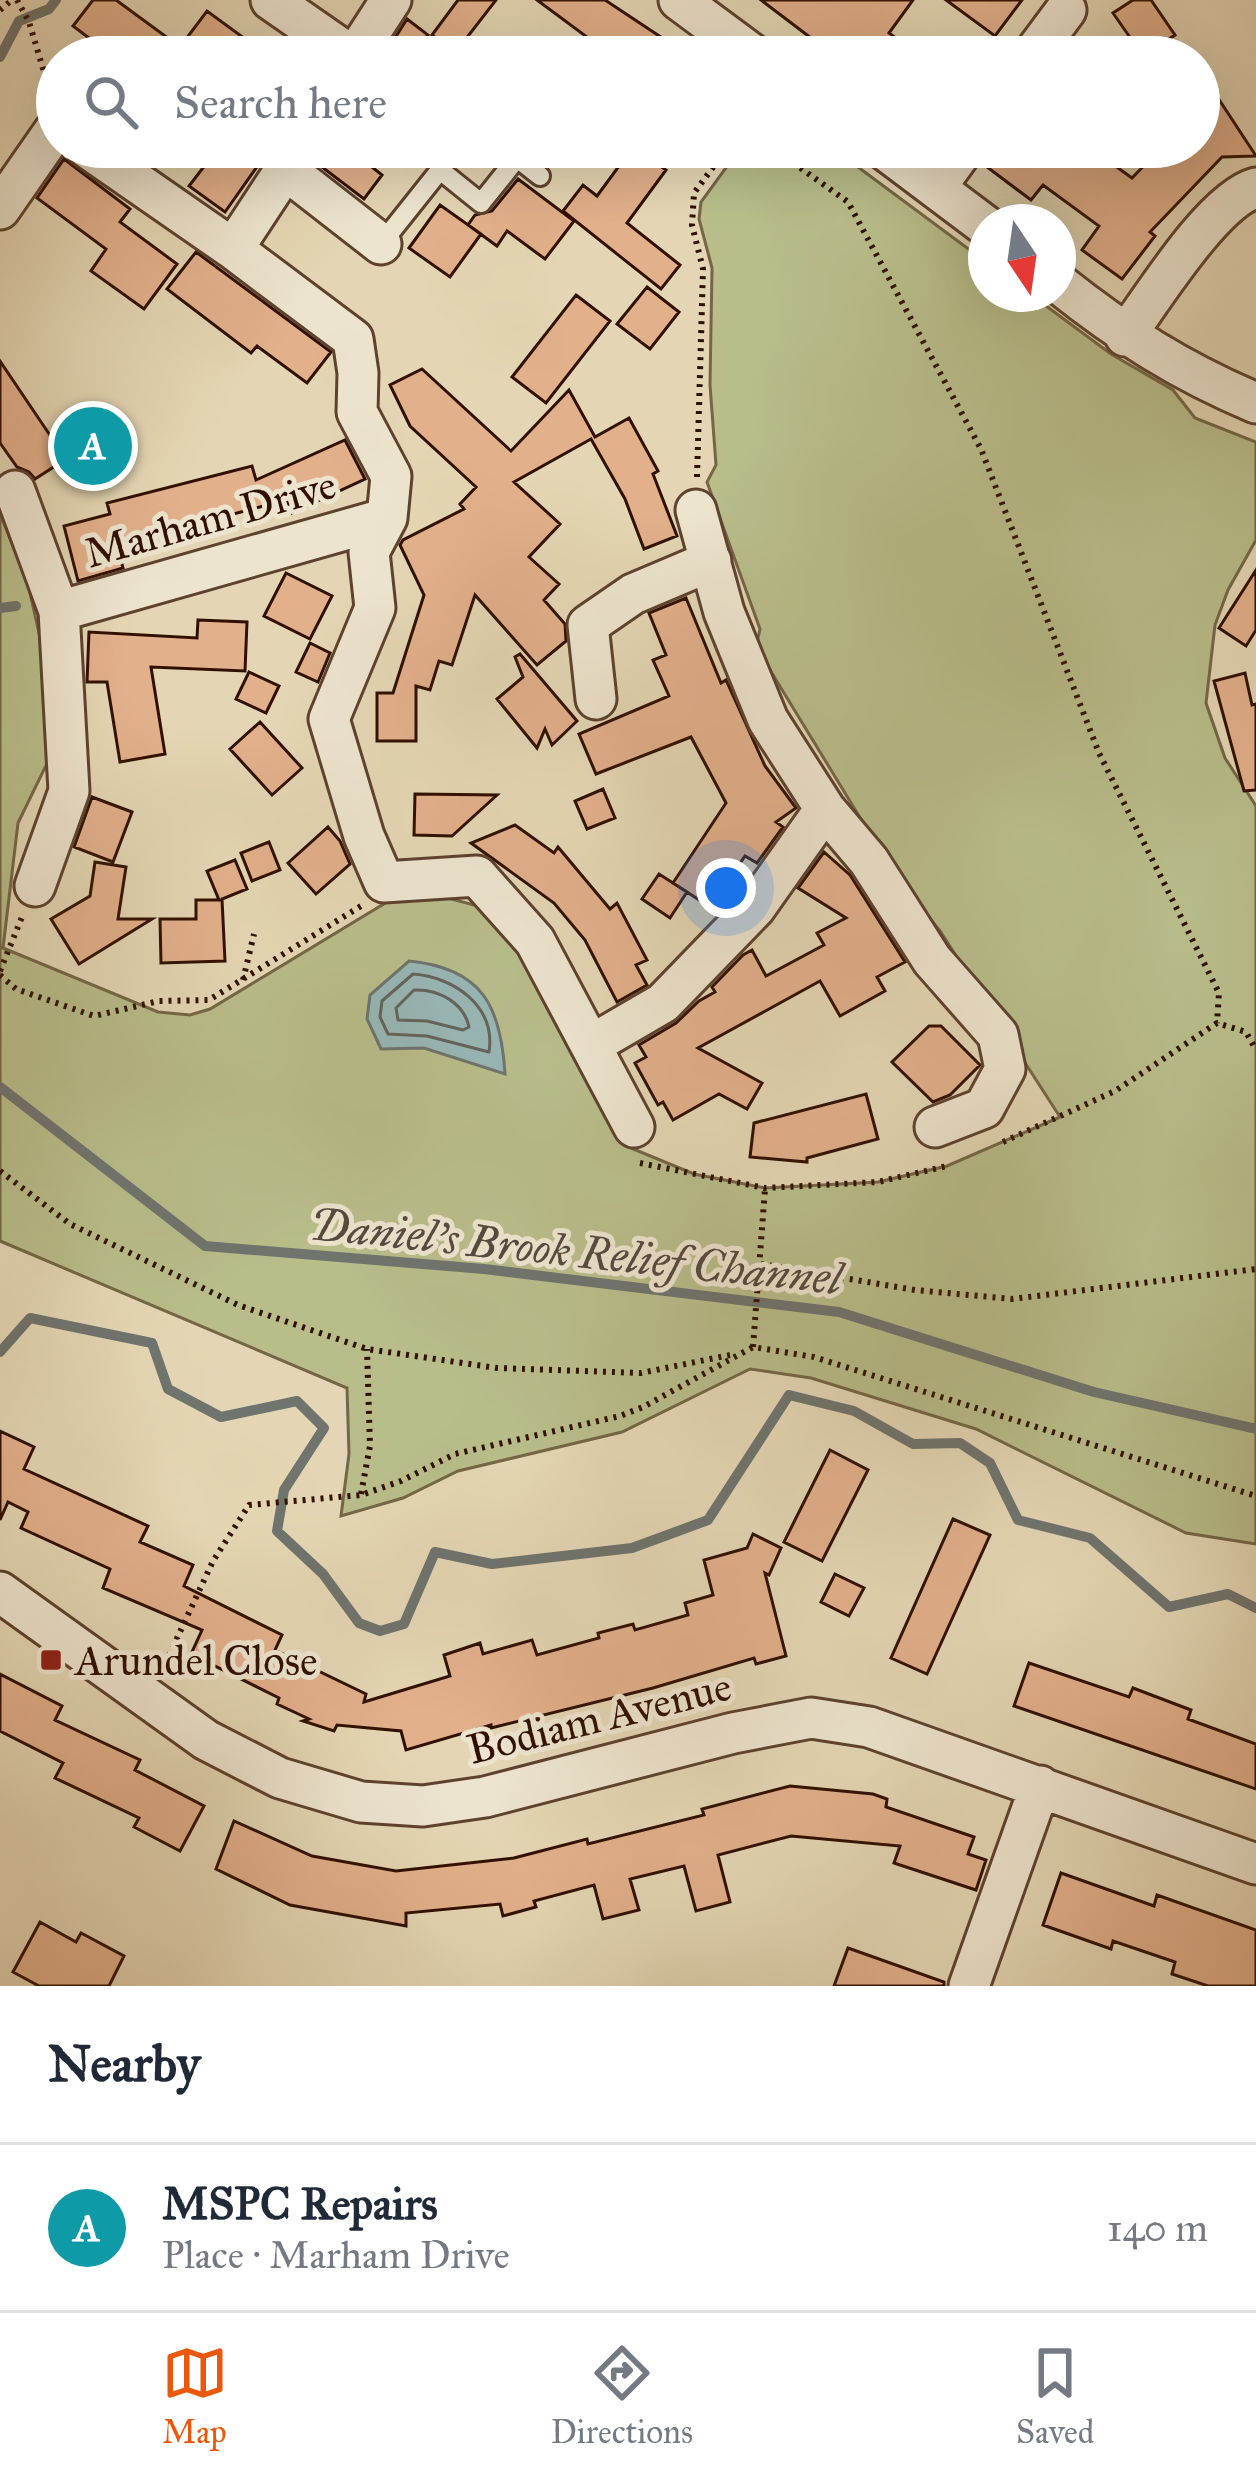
<!DOCTYPE html>
<meta charset="utf-8">
<style>
body{margin:0;font-family:"IM FELL Great Primer",serif;background:#f2f2f3;color:#1f2937}
.compass{position:absolute;left:968px;top:204px;width:108px;height:108px;border-radius:50%;background:#fff;box-shadow:0 12px 48px #0002;rotate:167deg}
.you{position:absolute;left:726px;top:888px;width:42px;height:42px;margin:-30px;border:9px solid #fff;border-radius:50%;background:#1a73e8;box-shadow:0 0 0 18px #1a73e833}
.badge{display:grid;place-items:center;width:78px;height:78px;border-radius:50%;background:#ea580c;color:#fff;font-size:39px;font-weight:700}
.pin{position:absolute;translate:-50% -50%;border:6px solid #fff;box-shadow:0 3px 12px #0006}
.list{margin:0;padding:0;list-style:none}
h2{display:flex;justify-content:space-between;align-items:center;height:156px;margin:0;padding:0 48px;font-size:51px}
h2 small{font-size:39px;font-weight:400;color:#747a83}
.list li{display:grid;grid-template-columns:78px 1fr auto;gap:36px;align-items:center;box-sizing:border-box;height:168px;padding:0 48px;border-top:3px solid #e0e1e3}
.list b{display:block;font-size:45px;white-space:nowrap}
.list p{margin:0;font-size:39px;white-space:nowrap;color:#747a83}
.list em{font-size:39px;font-style:normal;color:#747a83}
.icon{flex:none;width:66px;height:66px;fill:none;stroke:currentColor;stroke-width:2;stroke-linecap:round;stroke-linejoin:round}
.map{position:relative;flex:none;width:1256px;height:1986px;overflow:hidden}
.search{position:absolute;background:#fff;box-shadow:0 12px 48px #0002;left:36px;right:36px;top:36px;height:132px;display:flex;align-items:center;gap:30px;box-sizing:border-box;padding:0 42px;border-radius:66px;color:#747a83;font-size:45px}
.sheet{height:324px;background:#fff}
nav{display:flex;justify-content:space-around;align-items:center;box-sizing:border-box;height:168px;border-top:3px solid #e0e1e3;background:#fff;font-size:33px;color:#747a83}
nav a{display:grid;justify-items:center;gap:6px}
nav .on{color:#ea580c}
.map>svg:first-child{display:block}
.green{fill:#b8bd8a;stroke:#746646;stroke-width:3}
.water{fill:#98b7b6;stroke:#6f746e;stroke-width:3}
.lines{fill:none;stroke-linecap:round;stroke-linejoin:round}
.shore{stroke:#64645c;stroke-width:3}
.stream{stroke:#6f746e;stroke-width:10}
.building{fill:#e2b08b;stroke:#311001;stroke-width:3}
.lane-casing{stroke:#5e422e;stroke-width:24}
.street-casing{stroke:#5e422e;stroke-width:45}
.path{stroke:#311001;stroke-width:6;stroke-dasharray:3 6;stroke-linecap:butt}
.lane{stroke:#ede4ce;stroke-width:18}
.street{stroke:#ede4ce;stroke-width:39}
.poi-dot{fill:#8f2418;stroke:#ede4ce;stroke-width:4.5}
.labels{text-anchor:middle;stroke-width:10;stroke-linejoin:round;paint-order:stroke}
.street-label{font-size:42px;fill:#311001;stroke:#ede4ce}
.poi-label{font-size:42px;fill:#311001;stroke:#ede4ce;text-anchor:start}
.water-label{font-size:45px;font-style:italic;fill:#554a40;stroke:#ede4ce}
</style>
<div class="map">
<svg width="1256" height="1986" viewBox="0 0 1256 1986">
<rect width="100%" height="100%" fill="#e4d6b4"/>
<filter id="stains"><feTurbulence type="fractalNoise" baseFrequency=".00167" numOctaves="4"/><feColorMatrix values="0 0 0 0 .2 0 0 0 0 .09 0 0 0 0 .02 0 0 0 .5 -.17"/></filter>
<radialGradient id="worn" r=".72"><stop offset=".6" stop-color="#630" stop-opacity="0"/><stop offset="1" stop-color="#630" stop-opacity=".3"/></radialGradient>
<path class="green" d="M741 147H831L986 262V294H1030L1111 354 1173 390 1195 418 1256 442V540L1228 590 1215 625 1206 703 1225 758 1256 806V1544L1186 1533 976 1429 811 1378 750 1369 622 1432 458 1471 403 1498 341 1516 349 1454 347 1388 0 1241V513L28 584 41 642 54 749 18 823 3 948 158 1012 190 1015 210 1009 387 902 433 894 478 906 513 937 626 1146 694 1174 765 1188 878 1182 947 1166 1060 1117 940 931 898 880 756 647 760 629 707 482 716 465 710 385 712 268 699 219 701 202Z"/>
<path class="water" d="M409 961C482 968 501 1006 505 1074L424 1048 381 1049 367 1019 370 995Z"/>
<g class="lines">
<path class="shore" d="M413 974C454 977 496 1006 489 1052L427 1036 388 1034 380 1017 382 1001Z
M414 990C439 989 464 1003 469 1027L463 1030 427 1021 398 1020 396 1008Z"/>
<path class="stream" d="M0 57 19 21 49 9 56 0
M0 608 16 606
M0 1087 205 1246 484 1269 839 1312 1094 1392 1256 1429
M0 1352 30 1318 152 1343 168 1389 221 1417 297 1401 324 1428 284 1490 277 1531 323 1574 359 1623 380 1631 404 1624 435 1552 492 1564 632 1548 708 1520 789 1395 854 1411 913 1444 960 1443 990 1463 1018 1520 1090 1538 1169 1607 1228 1594 1256 1608"/>
</g>
<path class="building" d="M93 0H116L180 47 207 11 270 57H114L73 26Z
M458 0H496L455 53 432 35Z
M537 0H605L691 57H602L587 46 591 40Z
M761 0H913L889 33 922 57H836Z
M946 0H1022L995 36Z
M1133 0H1151L1175 35 1143 56 1113 13Z
M407 19 428 35 411 57H383Z
M1199 69 1256 156 1222 157 1150 232 1155 236 1122 279 1082 250 1099 226 1043 185 1031 200 983 164 995 147H1089L1132 178 1162 147H1199Z
M219 147H271L225 212 189 186Z
M324 147H347L382 175 364 199 318 164Z
M633 147 666 170 627 223 680 265 661 289 563 211 583 185 597 196Z
M64 159 130 209 120 222 177 264 144 309 91 271 106 249 37 198Z
M518 179 574 221 545 259 507 231 497 246 468 225 475 215 492 211Z
M440 205 481 234 450 277 409 248Z
M196 252 331 352 307 383 257 346 251 353 167 289Z
M647 287 679 312 650 349 617 324Z
M576 295 610 321 546 403 512 377Z
M0 361 66 459 35 479 29 472 17 467 0 443Z
M422 369 511 451 569 390 595 437 629 418 658 471 653 474 677 536 644 549 625 499 591 439 514 482 560 524 529 557 559 584 544 600 565 624 566 641 537 665 475 595 452 665 439 661 430 690 416 686V741H377V693H393L424 595 400 545 403 540 464 509 460 504 476 487 410 426 390 385Z
M345 440 365 479 292 513 286 500 117 545 123 568 78 581 64 526 110 514 107 503 252 466 256 480Z
M1256 570V630L1246 646 1219 628Z
M286 573 332 596 310 639 264 616Z
M686 598 721 683 726 680 765 766 796 808 776 822 783 827 757 863 745 856 710 907 673 883 726 803 691 737 596 774 579 734 669 696 653 660 666 655 649 613Z
M198 620 247 622 245 671 151 667 165 754 120 762 107 682H87L89 632 197 638Z
M310 643 330 653 318 682 296 672Z
M520 654 577 721 552 745 545 729 537 748 497 699 523 677 515 657Z
M249 672 279 686 266 713 236 699Z
M1245 673 1252 705 1256 704V790L1244 791 1214 681Z
M260 722 302 768 272 795 230 749Z
M603 789 615 818 587 829 575 801Z
M415 794 497 795 452 836 414 835Z
M92 797 132 812 113 862 74 847Z
M515 825 554 853 558 847 610 909 617 903 647 960 636 965 647 985 617 1002 585 940 554 903 471 843Z
M328 827 340 841 350 864 316 894 288 863Z
M269 842 280 870 252 881 241 853Z
M824 852 850 875 905 962 877 977 885 991 840 1016 820 981 698 1048 762 1083 747 1109 719 1094 673 1120 663 1102 658 1105 635 1063 646 1057 639 1045 676 1023 699 1001 715 992 712 987 743 955 752 950 766 976 824 945 817 933 846 918 798 888Z
M235 860 247 889 222 899 225 961 161 963 160 919H196V900H219L207 871Z
M95 862 126 867 118 919H152L79 964 51 919 90 896Z
M659 874 687 892 670 918 642 899Z
M929 1026H941L980 1065 950 1095 933 1102 892 1062Z
M866 1094 878 1139 807 1158V1162L750 1157 754 1123Z
M0 1431 34 1447 24 1469 148 1526 140 1542 193 1565 184 1586 282 1635 275 1650 366 1694 364 1702 450 1676 444 1655 480 1643 483 1654 532 1640 537 1655 599 1638 598 1633 633 1624 635 1630 688 1615 685 1603 713 1595 704 1560 747 1548 753 1534 781 1548 769 1575 765 1573 786 1656 756 1664 754 1658 653 1688 491 1728V1725L406 1750 401 1731 337 1725 334 1731 303 1721 309 1719 277 1704 279 1698 191 1654 202 1630 103 1588 110 1569 21 1528 28 1512 8 1502 0 1520Z
M830 1450 868 1470 822 1561 784 1542Z
M953 1519 990 1535 927 1674 891 1658Z
M835 1574 864 1588 849 1616 821 1602Z
M1029 1663 1129 1697 1133 1688 1191 1710 1188 1719 1256 1744V1789L1014 1706Z
M0 1674 62 1706 55 1720 140 1760 135 1770 204 1806 180 1851 134 1827 139 1818 55 1778 63 1763 0 1731Z
M790 1786 873 1794 887 1799 886 1807 974 1837 968 1854 986 1860 976 1890 894 1863 900 1846 791 1836 718 1855 730 1902 696 1911 684 1866 630 1879 639 1910 603 1919 594 1885 534 1901 536 1907 503 1916 500 1904 406 1913V1926L290 1905 216 1869 234 1821 312 1856 396 1871 514 1858 587 1839 588 1844 704 1815 702 1809Z
M1061 1873 1154 1906 1157 1895 1256 1930V1986H1208L1172 1974 1175 1962 1113 1941 1111 1949 1043 1925Z
M40 1922 76 1942 81 1933 124 1956 109 1986H39L13 1972Z
M848 1948 944 1982V1986H834Z"/>
<g class="lines">
<g class="lane-casing">
<path id="lane" d="M381 244 440 170 481 203 517 158 540 176"/>
</g>
<g class="street-casing">
<path id="street" d="M271 0 353 57
M679 0 756 57
M354 57 391 0
M1031 57 1066 10
M86 147 233 249
M300 147 233 249 353 339 358 373 357 412 391 476 387 518 369 552 375 608 329 719 364 836 384 882 477 876 535 941 634 1127
M881 147 986 226
M286 170 381 244
M936 187 965 147
M0 209 57 127
M1058 283C1122 334 1180 371 1256 403
M1125 336C1153 298 1213 200 1256 188
M15 491 59 611 69 791 35 886
M696 510 724 612 768 720 825 809
M59 611 387 518
M596 699 588 625 633 594 711 561
M591 1045 663 1003 755 908 825 809 869 861 932 960 998 1035 1005 1069 984 1108 935 1127
M0 1592 206 1740 280 1778 361 1802 423 1806 485 1797 733 1733 811 1718 869 1727 1256 1864
M969 1986 1040 1786"/>
</g>
<path class="path" d="M17 0 29 22 50 92
M0 10 12 0
M771 147 848 202 981 449 1099 753 1219 993 1217 1023
M697 477 703 269 692 225 694 193 728 147
M0 971 22 917
M0 975 16 989 94 1016 159 1001 209 1000 361 906
M243 980 254 934
M1003 1142 1115 1091 1217 1023 1246 1032 1256 1050
M640 1163 765 1188 878 1182 947 1166
M0 1171 70 1224 238 1305 367 1349 497 1368 641 1373 730 1355
M761 1264 915 1290 1012 1299 1256 1269
M753 1347 765 1189
M361 1494 370 1446 367 1349
M165 1664 213 1561 249 1505 361 1495 401 1481 455 1454 620 1416 643 1407 753 1347 814 1357 1256 1496"/>
<use href="#lane" class="lane"/>
<use href="#street" class="street"/>
</g>
<rect class="poi-dot" x="39" y="1648" width="24" height="24" rx="6"/>
<g class="labels">
<g class="street-label">
<text transform="translate(210 518) rotate(-16)" y="15">Marham Drive</text>
<text transform="translate(599 1717) rotate(-14)" y="15">Bodiam Avenue</text>
</g>
<g class="poi-label">
<text x="75" y="1675">Arundel Close</text>
</g>
<g class="water-label">
<text transform="translate(576 1251) rotate(6)" y="16">Daniel's Brook Relief Channel</text>
</g>
</g>
<rect width="100%" height="100%" filter="url(#stains)"/>
<rect width="100%" height="100%" fill="url(#worn)"/>
</svg>
<svg class="compass" viewBox="-18 -18 36 36"><path d="M0-13l5 13h-10z" fill="#e53935"/><path d="M0 13l5-13h-10z" fill="#747a83"/></svg>
<div class="you"></div>
<div class="pin badge" style="left:93px;top:446px;background:#0f9aa8">A</div>
<div class="search"><svg class="icon" aria-label="search" viewBox="0 0 24 24"><circle cx="10" cy="10" r="6"/><path d="M15 15l6 6"/></svg>Search here</div>
</div>
<section class="sheet">
<h2>Nearby<small></small></h2>
<ul class="list">
<li><span class="badge" style="background:#0f9aa8">A</span><div><b>MSPC Repairs</b><p>Place · Marham Drive</p></div><em>140 m</em></li>
</ul>
</section>
<nav>
<a class="on"><svg class="icon" aria-label="map" viewBox="0 0 24 24"><path d="M3 6l6-2 6 2 6-2v14l-6 2-6-2-6 2zM9 4v14M15 6v14"/></svg>Map</a>
<a><svg class="icon" aria-label="directions" viewBox="0 0 24 24"><path d="M12 3l9 9-9 9-9-9zM9 14v-3h6M13 9l2 2-2 2"/></svg>Directions</a>
<a><svg class="icon" aria-label="saved" viewBox="0 0 24 24"><path d="M7 4h10v16l-5-4-5 4z"/></svg>Saved</a>
</nav>
